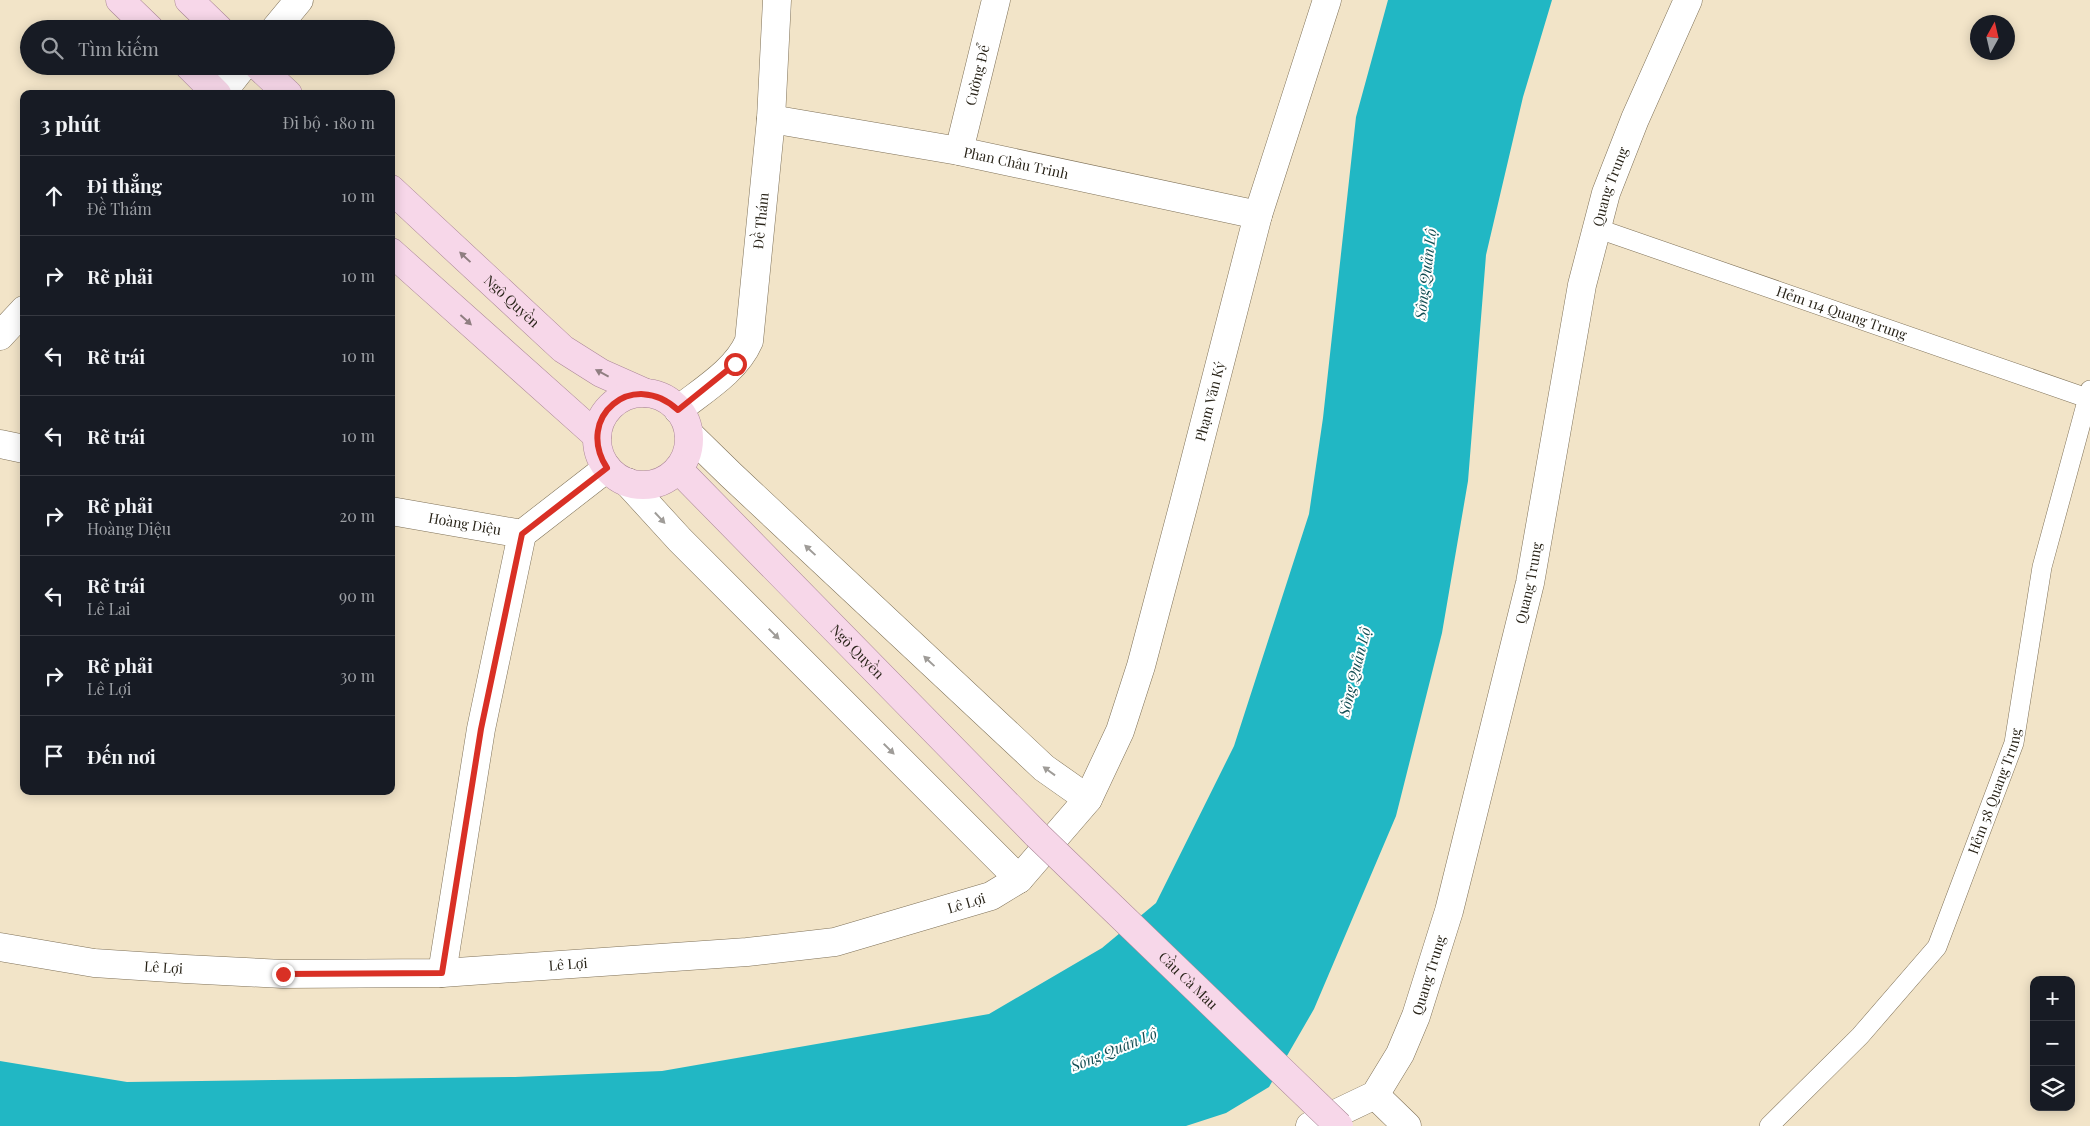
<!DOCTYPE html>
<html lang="vi">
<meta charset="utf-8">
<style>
body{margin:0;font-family:"Playfair Display",serif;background:#20242c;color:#f1f3f6}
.controls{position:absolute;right:15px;bottom:15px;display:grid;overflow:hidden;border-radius:10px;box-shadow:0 2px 12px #0003}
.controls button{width:45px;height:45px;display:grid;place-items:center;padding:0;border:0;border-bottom:1px solid #363941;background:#171b24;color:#f1f3f6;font:25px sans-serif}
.compass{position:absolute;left:1970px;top:15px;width:45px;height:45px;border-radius:50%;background:#171b24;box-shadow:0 2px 12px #0003;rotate:8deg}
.stop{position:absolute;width:15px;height:15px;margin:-11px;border:4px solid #d93025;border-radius:50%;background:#fff}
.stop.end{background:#d93025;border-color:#fff;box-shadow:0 1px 5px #0008}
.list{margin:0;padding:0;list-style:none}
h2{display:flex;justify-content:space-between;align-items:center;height:65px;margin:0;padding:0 20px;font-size:21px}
h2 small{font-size:16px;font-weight:400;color:#9ea1a6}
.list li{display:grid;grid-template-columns:32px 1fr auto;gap:15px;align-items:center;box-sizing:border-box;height:80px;padding:0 20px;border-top:1px solid #363941}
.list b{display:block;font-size:19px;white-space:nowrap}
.list p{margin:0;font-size:16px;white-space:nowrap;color:#9ea1a6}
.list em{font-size:16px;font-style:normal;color:#9ea1a6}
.icon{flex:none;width:28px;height:28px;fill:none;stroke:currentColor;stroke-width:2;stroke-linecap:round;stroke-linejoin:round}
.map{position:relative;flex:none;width:2090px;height:1126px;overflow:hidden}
.search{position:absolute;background:#171b24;box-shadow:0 2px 12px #0003;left:20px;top:20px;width:375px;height:55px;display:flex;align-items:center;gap:12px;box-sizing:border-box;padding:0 18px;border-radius:28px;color:#9ea1a6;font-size:19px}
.panel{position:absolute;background:#171b24;box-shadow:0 2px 12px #0003;left:20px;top:90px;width:375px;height:705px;border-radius:10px}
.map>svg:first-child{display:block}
.water{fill:#21b7c4}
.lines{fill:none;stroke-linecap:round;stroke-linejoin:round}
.lane-casing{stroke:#7f7158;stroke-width:20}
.street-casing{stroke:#7f7158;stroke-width:29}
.secondary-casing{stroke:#7f7158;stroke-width:29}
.primary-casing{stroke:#ab8797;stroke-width:29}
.lane{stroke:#fff;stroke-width:19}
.street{stroke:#fff;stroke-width:28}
.secondary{stroke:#fff;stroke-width:28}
.primary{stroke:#f7d7e9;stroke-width:28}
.primary-bridge-casing{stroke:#ab8797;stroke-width:29;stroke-linecap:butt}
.primary-bridge{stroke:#f7d7e9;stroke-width:28}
.oneway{fill:#907e81}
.oneway2{fill:#9f9c98}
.route{stroke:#d93025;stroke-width:6}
.labels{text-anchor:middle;stroke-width:4;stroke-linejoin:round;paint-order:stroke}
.street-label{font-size:14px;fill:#292419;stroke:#fff}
.water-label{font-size:15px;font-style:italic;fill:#124d53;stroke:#fff}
</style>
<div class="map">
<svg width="2090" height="1126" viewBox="0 0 2090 1126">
<rect width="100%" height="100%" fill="#f2e4c8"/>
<path class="water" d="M1388 0H1552L1523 97 1486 255 1468 481 1442 633 1396 816 1314 1009 1269 1087 1226 1113 1186 1126H0V1061L127 1082 515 1077 662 1071 989 1014 1102 948 1156 903 1234 746 1309 514 1323 418 1356 117Z"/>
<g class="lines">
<g class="lane-casing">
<g id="lane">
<path id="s1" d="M1596 228 2087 398"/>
<path id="s2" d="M1769 1126 1860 1036 1937 947 2014 743 2042 567 2090 390"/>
</g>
</g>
<g class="street-casing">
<g id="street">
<path id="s3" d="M771 119 959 151 1258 215"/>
<path id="s4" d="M959 151 996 0"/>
<path id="s5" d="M678 410C703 390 736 371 749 341L771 119 777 0"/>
<path d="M0 444 24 449"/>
<path id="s6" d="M391 511 522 534 607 468"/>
<path d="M442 973 481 729 522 534"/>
</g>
</g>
<g class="secondary-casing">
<g id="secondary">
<path d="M275 29 299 0"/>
<path d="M221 94 243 66"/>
<path d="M0 336 24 310"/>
<path d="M689 434 731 475 1044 768 1088 799"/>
<path d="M627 482 680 540 1019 879"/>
<path id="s7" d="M0 947 94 963 185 969 283 974 442 973 747 952 835 942 991 896 1019 879 1088 799 1120 731 1141 666 1183 507 1258 215 1327 0"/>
<path d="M1375 1095 1407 1126"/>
<path id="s8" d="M1310 1126 1375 1095 1400 1054 1416 1016 1449 911 1530 583 1582 285 1606 193 1635 119 1688 0"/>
</g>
</g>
<g class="primary-casing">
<g id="primary">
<path d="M120 0 150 29"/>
<path d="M189 0 219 29"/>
<path d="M189 66 217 94"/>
<path d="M258 66 288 94"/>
<path id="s9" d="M391 189 563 349 601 373 646 393"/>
<path d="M391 252 597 436"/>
<circle cx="643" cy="439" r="46"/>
<path id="s10" d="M678 469 1037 835"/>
</g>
</g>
<use href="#lane" class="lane"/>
<use href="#street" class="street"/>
<use href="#secondary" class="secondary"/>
<use href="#primary" class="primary"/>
<g class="primary-bridge-casing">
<g id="primary-bridge">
<path id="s11" d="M1037 835 1339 1126"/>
</g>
</g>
<use href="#primary-bridge" class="primary-bridge"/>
</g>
<defs><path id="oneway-solid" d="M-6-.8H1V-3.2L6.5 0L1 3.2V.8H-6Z" transform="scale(1.25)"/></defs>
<g class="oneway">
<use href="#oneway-solid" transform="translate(465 257) rotate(-137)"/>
<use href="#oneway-solid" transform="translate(466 320) rotate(42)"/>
<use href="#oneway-solid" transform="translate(602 373) rotate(-152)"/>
</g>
<g class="oneway2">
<use href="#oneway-solid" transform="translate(660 518) rotate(47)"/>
<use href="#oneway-solid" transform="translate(810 550) rotate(-137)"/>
<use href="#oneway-solid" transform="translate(774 634) rotate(45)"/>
<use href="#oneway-solid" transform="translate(929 661) rotate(-137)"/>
<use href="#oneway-solid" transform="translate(889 749) rotate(45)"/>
<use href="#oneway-solid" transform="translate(1049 771) rotate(-144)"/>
</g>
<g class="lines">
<path class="route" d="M283 974 442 973 481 729 522 534 607 468C574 417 633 368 678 410L735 364"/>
</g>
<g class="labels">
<g class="street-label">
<text dy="5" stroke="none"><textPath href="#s4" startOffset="78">Cường Để</textPath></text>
<text dy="5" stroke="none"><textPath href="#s3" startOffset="249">Phan Châu Trinh</textPath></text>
<text dy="5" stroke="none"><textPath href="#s8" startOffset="1014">Quang Trung</textPath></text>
<text dy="5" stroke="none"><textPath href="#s5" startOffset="221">Đề Thám</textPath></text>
<text dy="5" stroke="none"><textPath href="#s9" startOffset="165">Ngô Quyền</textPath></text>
<text dy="5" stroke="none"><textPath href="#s1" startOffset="260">Hẻm 114 Quang Trung</textPath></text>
<text dy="5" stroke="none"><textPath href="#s7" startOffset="1556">Phạm Văn Ký</textPath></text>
<text dy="5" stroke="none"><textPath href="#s6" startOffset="75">Hoàng Diệu</textPath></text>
<text dy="5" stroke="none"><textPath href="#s8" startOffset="609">Quang Trung</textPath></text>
<text dy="5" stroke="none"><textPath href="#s10" startOffset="256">Ngô Quyền</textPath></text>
<text dy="5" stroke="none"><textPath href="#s2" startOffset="412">Hẻm 58 Quang Trung</textPath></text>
<text dy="5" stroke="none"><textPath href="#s7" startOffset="975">Lê Lợi</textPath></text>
<text dy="5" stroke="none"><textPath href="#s7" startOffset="570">Lê Lợi</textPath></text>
<text dy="5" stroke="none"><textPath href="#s7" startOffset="165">Lê Lợi</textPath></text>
<text dy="5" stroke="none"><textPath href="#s8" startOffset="204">Quang Trung</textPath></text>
<text dy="5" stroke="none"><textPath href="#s11" startOffset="210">Cầu Cà Mau</textPath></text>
</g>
<g class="water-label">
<text transform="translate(1426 274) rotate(-83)" y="5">Sông Quản Lộ</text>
<text transform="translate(1355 672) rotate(-76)" y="5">Sông Quản Lộ</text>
<text transform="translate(1114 1050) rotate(-22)" y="5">Sông Quản Lộ</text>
</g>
</g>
</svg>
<div class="controls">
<button>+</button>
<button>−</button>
<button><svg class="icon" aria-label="layers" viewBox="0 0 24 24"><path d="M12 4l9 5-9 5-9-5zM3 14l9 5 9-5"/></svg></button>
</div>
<svg class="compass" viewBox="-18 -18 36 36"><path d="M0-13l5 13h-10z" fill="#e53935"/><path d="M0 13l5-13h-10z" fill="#9ea1a6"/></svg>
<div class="stop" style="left:735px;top:364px"></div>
<div class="stop end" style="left:283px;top:974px"></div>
<div class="search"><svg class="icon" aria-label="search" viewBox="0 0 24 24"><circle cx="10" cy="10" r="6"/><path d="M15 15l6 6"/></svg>Tìm kiếm</div>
<section class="panel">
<h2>3 phút<small>Đi bộ · 180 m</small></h2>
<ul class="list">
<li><svg class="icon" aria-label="ahead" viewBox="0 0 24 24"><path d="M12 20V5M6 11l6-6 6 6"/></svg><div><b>Đi thẳng</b><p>Đề Thám</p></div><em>10 m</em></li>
<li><svg class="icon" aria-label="right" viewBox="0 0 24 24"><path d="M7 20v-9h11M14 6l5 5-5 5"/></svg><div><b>Rẽ phải</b></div><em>10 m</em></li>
<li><svg class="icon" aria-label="left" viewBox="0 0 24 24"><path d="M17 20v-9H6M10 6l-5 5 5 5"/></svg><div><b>Rẽ trái</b></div><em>10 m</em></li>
<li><svg class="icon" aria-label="left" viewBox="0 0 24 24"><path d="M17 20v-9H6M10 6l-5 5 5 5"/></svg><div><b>Rẽ trái</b></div><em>10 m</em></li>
<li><svg class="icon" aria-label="right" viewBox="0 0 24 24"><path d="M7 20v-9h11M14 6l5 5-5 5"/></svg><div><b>Rẽ phải</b><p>Hoàng Diệu</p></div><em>20 m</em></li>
<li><svg class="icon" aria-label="left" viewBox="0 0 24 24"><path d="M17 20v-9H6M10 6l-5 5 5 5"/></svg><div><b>Rẽ trái</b><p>Lê Lai</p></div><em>90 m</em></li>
<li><svg class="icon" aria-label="right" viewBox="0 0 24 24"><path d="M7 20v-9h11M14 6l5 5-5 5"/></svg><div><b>Rẽ phải</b><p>Lê Lợi</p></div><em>30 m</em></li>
<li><svg class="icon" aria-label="arrive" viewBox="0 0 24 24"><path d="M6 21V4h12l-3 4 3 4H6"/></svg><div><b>Đến nơi</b></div></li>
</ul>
</section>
</div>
